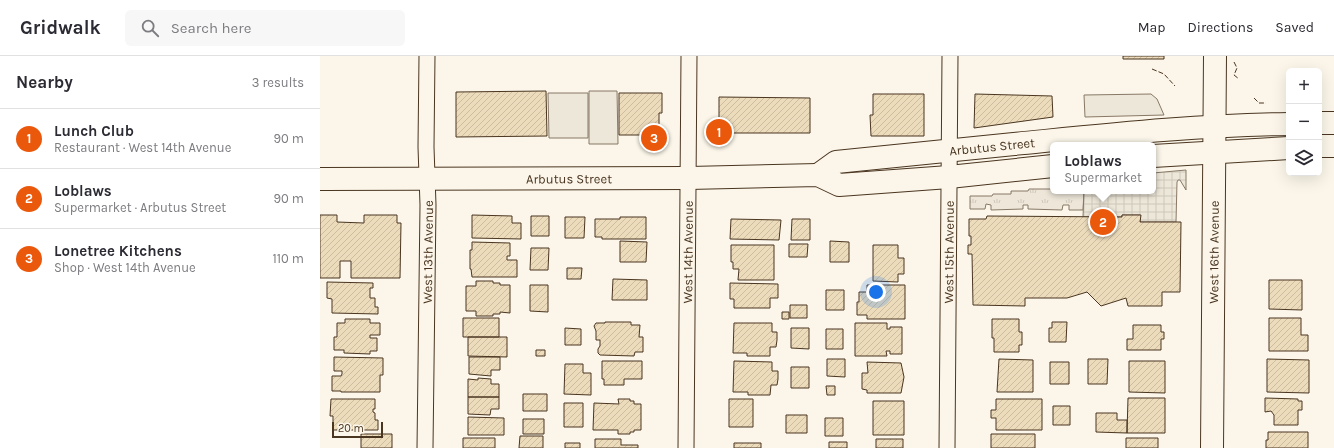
<!DOCTYPE html>
<meta charset="utf-8">
<style>
body{margin:0;font-family:Karla,sans-serif;background:#f7f7f7;color:#2b2b33}
.controls{position:absolute;right:12px;top:12px;display:grid;overflow:hidden;border-radius:6px;box-shadow:0 4px 16px #0002}
.controls button{width:36px;height:36px;display:grid;place-items:center;padding:0;border:0;border-bottom:1px solid #e1e1e2;background:#fff;color:#2b2b33;font:20px sans-serif}
.scale{position:absolute;left:12px;bottom:10px;width:51px;box-sizing:border-box;padding-left:4px;border:2px solid #4a3520;border-top:0;font-size:11px;line-height:14px;white-space:nowrap;color:#4a3520;-webkit-text-stroke:3px #fbf6e9;paint-order:stroke}
.you{position:absolute;left:556px;top:236px;width:14px;height:14px;margin:-10px;border:3px solid #fff;border-radius:50%;background:#1a73e8;box-shadow:0 0 0 6px #1a73e833}
.badge{display:grid;place-items:center;width:26px;height:26px;border-radius:50%;background:#ea580c;color:#fff;font-size:13px;font-weight:700}
.pin{position:absolute;translate:-50% -50%;border:2px solid #fff;box-shadow:0 1px 4px #0006}
.popup{position:absolute;left:730px;top:86px;width:106px;height:52px;box-sizing:border-box;display:grid;place-content:center;border-radius:6px;background:#fff;filter:drop-shadow(0 1px 3px #0005);font-size:13px;white-space:nowrap;color:#7c7c81}
.popup b{font-size:15px;color:#2b2b33}
.popup::after{content:'';position:absolute;left:50%;top:100%;margin-left:-8px;border:8px solid transparent;border-top-color:#fff}
.list{margin:0;padding:0;list-style:none}
h2{display:flex;justify-content:space-between;align-items:center;height:52px;margin:0;padding:0 16px;font-size:17px}
h2 small{font-size:13px;font-weight:400;color:#7c7c81}
.list li{display:grid;grid-template-columns:26px 1fr auto;gap:12px;align-items:center;box-sizing:border-box;height:60px;padding:0 16px;border-top:1px solid #e1e1e2}
.list b{display:block;font-size:15px;white-space:nowrap}
.list p{margin:0;font-size:13px;white-space:nowrap;color:#7c7c81}
.list em{font-size:13px;font-style:normal;color:#7c7c81}
.icon{flex:none;width:22px;height:22px;fill:none;stroke:currentColor;stroke-width:2;stroke-linecap:round;stroke-linejoin:round}
.map{position:relative;flex:none;width:1014px;height:392px;overflow:hidden}
header{display:flex;align-items:center;gap:24px;box-sizing:border-box;height:56px;padding:0 20px;background:#fff;border-bottom:1px solid #e1e1e2}
header strong{font-size:19px}
nav{display:flex;gap:22px;margin-inline-start:auto;font-size:14px}
.search{width:280px;height:36px;background:#f7f7f7;display:flex;align-items:center;gap:10px;box-sizing:border-box;padding:0 14px;border-radius:6px;color:#7c7c81;font-size:15px}
main{display:flex}
aside{flex:1;background:#fff}
.map>svg:first-child{display:block}
.grass{fill:url(#grass-tufts);stroke:#887966}
.parking{fill:#ede7d9;stroke:#887966}
.plaza{fill:url(#plaza-grid);stroke:#887966}
.building{fill:url(#building-hatch);stroke:#4a3520}
.lines{fill:none;stroke-linecap:round;stroke-linejoin:round}
.minor-casing{stroke:#4a3520;stroke-width:17}
.secondary-casing{stroke:#4a3520;stroke-width:24}
.minor{stroke:#fbf6e9;stroke-width:15}
.secondary{stroke:#fbf6e9;stroke-width:22}
.fence{stroke:#4a3520;stroke-width:1;stroke-dasharray:5 2;stroke-linecap:butt}
.labels{text-anchor:middle;stroke-width:3;stroke-linejoin:round;paint-order:stroke}
.street-label{font-size:13px;fill:#4a3520;stroke:#fbf6e9}
</style>
<header>
<strong>Gridwalk</strong>
<div class="search"><svg class="icon" aria-label="search" viewBox="0 0 24 24"><circle cx="10" cy="10" r="6"/><path d="M15 15l6 6"/></svg>Search here</div>
<nav><a>Map</a><a>Directions</a><a>Saved</a></nav>
</header>
<main>
<aside>
<h2>Nearby<small>3 results</small></h2>
<ul class="list">
<li><span class="badge">1</span><div><b>Lunch Club</b><p>Restaurant · West 14th Avenue</p></div><em>90 m</em></li>
<li><span class="badge">2</span><div><b>Loblaws</b><p>Supermarket · Arbutus Street</p></div><em>90 m</em></li>
<li><span class="badge">3</span><div><b>Lonetree Kitchens</b><p>Shop · West 14th Avenue</p></div><em>110 m</em></li>
</ul>
</aside>
<div class="map">
<svg width="1014" height="392" viewBox="0 0 1014 392">
<defs>
<pattern id="grass-tufts" width="24" height="20" patternUnits="userSpaceOnUse"><rect width="24" height="20" fill="#ede6d9"/><path d="M3 7l-1-3M5 7V3M7 7l1-3M15 17l-1-3M17 17v-4M19 17l1-3" fill="none" stroke="#cdc6ba"/></pattern>
<pattern id="plaza-grid" width="8" height="8" patternUnits="userSpaceOnUse"><rect width="8" height="8" fill="#ede7d9"/><path d="M0 4h8M4 0v8" fill="none" stroke="#cdc7ba"/></pattern>
<pattern id="building-hatch" width="6" height="6" patternUnits="userSpaceOnUse"><rect width="6" height="6" fill="#ecdcbc"/><path d="M-1 1l2-2M0 6l6-6M5 7l2-2" fill="none" stroke="#ccbda1"/></pattern>
</defs>
<rect width="100%" height="100%" fill="#fbf6e9"/>
<path class="grass" d="M732 131 733 135H764L763 154H749V149H743L742 154 708 153V149H703V153L671 154V149L666 148 665 153H650V140H672L673 138H691V135H708L709 133H732Z"/>
<path class="parking" d="M269 35H297L298 88H269Z
M228 37H268V82H229Z
M831 38 837 43 844 59 765 61 764 39Z"/>
<path class="plaza" d="M866 114V134L860 124H858L857 126 856 166H820V159H802V161H763L764 135H833V117Z"/>
<path class="building" d="M803 0H844V3H803Z
M226 35 227 80 136 81V36Z
M299 37H342V57H339V79H299Z
M553 38H604V80H551L550 59H553Z
M655 38 732 40 733 61 654 72Z
M399 41 490 42V77H399Z
M0 159H17V166L44 167V159H77V167H81L80 222H31V205H20V222H0Z
M152 159 192 160V167H201V183L152 182Z
M802 159H821L820 166H861L860 236H842V250H808L806 242 781 250 767 236 747 242H705V250L653 249 652 198H648V189H651V180H649V163H666L667 160 802 161Z
M211 160H229V180H211Z
M245 161H265L264 182H245Z
M300 161H326V183H282V181H275V163H300Z
M411 163 461 164 459 184 410 183Z
M472 163H490V184H471Z
M300 185 327 186 326 206H300Z
M510 185 529 186V206H510Z
M152 186 190 187V200H187V204H197V221H152L151 213H150V194H152Z
M469 188H488L487 201H469Z
M411 189H454V224H418L419 213H413V206H411Z
M553 189H578V202H584V218H578V226L553 225Z
M211 192H229L228 214H210Z
M247 212H262L261 223H247Z
M293 223 327 224V244H292Z
M949 224H982V254L949 253Z
M156 225H173V227H180V229H190V257L180 256V258H173V260H156V255H146V230H156Z
M7 226 53 227V232H50V242H55V251H58V258L12 257V243L7 242Z
M410 227 458 228V242H450V252H414V243H410Z
M210 229H228V256L210 255Z
M547 229H585V263H547V259H537V246H539V236H547Z
M506 234H524V254H506Z
M470 249H487V262H470Z
M462 256H469V263H462Z
M143 262H179V281H143Z
M949 262H981V279H988V295H949Z
M25 263H50V267H60V279H50V282H57V295H50V298L24 297V294H14V281H17V267H25Z
M672 263H699V276H702V289H699V296H674V282H672Z
M285 266H311V269H320L319 281H323V296H315L314 300 280 299 278 297V293L280 290V284H276V275L274 270 276 267H285Z
M732 266H747L746 286H729V272H732Z
M414 267H452V276H457V284L456 291H450V300H427V297H413Z
M535 267H567V273H570V271H582V298H570V295H566L567 300H535Z
M813 269H841V276H844V283H841V294H807V283H813Z
M245 272 261 273V289H245Z
M471 272H489V293L471 292Z
M506 273H523V293H506Z
M148 281H187V301L148 300Z
M216 294H225V300H216Z
M14 301 63 302V319H60V336H21V335H12V320H21L22 318V315H14Z
M149 301H180V314H171V320L149 318Z
M507 303H525V321L507 320Z
M679 303 713 304V336H677Z
M768 303H788L787 328H768Z
M947 303 989 304V337L947 336Z
M282 305H322V323H304V329H284V323H282Z
M414 305 452 306V315H458V323L457 329H451L450 339H428V336H413Z
M809 305H845V337L809 336Z
M547 306 581 307 584 321 581 337H547V334L542 333V317H548Z
M730 306H749V328H730Z
M245 308H263V317H271V339L244 338Z
M471 311H489V332H471Z
M158 322 171 323V328H179V341H148V323L158 324Z
M506 330H515V339H507Z
M203 338H227V355H203Z
M148 341H179V353H171L170 359 148 358Z
M808 342H845V377H807Z
M945 342 978 343V345H982V354H978V369H954V359L951 355 945 356Z
M11 343H55V353H53V356L55 357V364H58V374H13V360H10Z
M298 343H310V345H314V348H321V374H314V376H310V378H298V374H273L274 347 299 348Z
M409 343H433V371H409Z
M676 343H722V374H676V362H671V354H676Z
M553 345H584V379H553Z
M244 347H263V371H244Z
M733 350H750V369H733Z
M776 357H797V364H807V377L776 376Z
M466 359H487V377H466Z
M148 361 184 362V379H148Z
M505 362H523V380H505Z
M203 363H224V378H203Z
M948 376H988V392H946V384H948Z
M41 378H72V392H41Z
M671 378H715V392H671Z
M200 380H223V392H199Z
M143 382H175V392H143Z
M806 382H838V392H806Z
M275 383H301V389H318V392H275Z
M556 383H583V392H556Z
M509 386H527V392H509Z
M245 387H260V392H245Z
M414 387H441V392H414Z"/>
<g class="lines">
<g class="minor-casing">
<g id="minor">
<path id="s1" d="M105 392 108 149 106 91 107 0"/>
<path id="s2" d="M366 392 369 0"/>
<path id="s3" d="M627 392 630 0"/>
</g>
</g>
<g class="secondary-casing">
<g id="secondary">
<path d="M999 67H1014"/>
<path d="M999 90H1014"/>
<path d="M833 100 969 92"/>
<path id="s4" d="M498 119 516 106C576 100 635 94 694 88 786 79 877 69 969 68"/>
<path id="s5" d="M0 123 369 122 498 119 519 129 629 121 733 110"/>
<path id="s6" d="M892 392 895 0"/>
</g>
</g>
<use href="#minor" class="minor"/>
<use href="#secondary" class="secondary"/>
<path class="fence" d="M914 6 917 12 914 19 919 23
M832 13 844 18 855 30
M934 42 939 47H946"/>
</g>
<g class="labels">
<g class="street-label">
<text dy="5" stroke="none"><textPath href="#s4" startOffset="179">Arbutus Street</textPath></text>
<text dy="5" stroke="none"><textPath href="#s5" startOffset="249">Arbutus Street</textPath></text>
<text dy="5" stroke="none"><textPath href="#s1" startOffset="196">West 13th Avenue</textPath></text>
<text dy="5" stroke="none"><textPath href="#s2" startOffset="196">West 14th Avenue</textPath></text>
<text dy="5" stroke="none"><textPath href="#s3" startOffset="196">West 15th Avenue</textPath></text>
<text dy="5" stroke="none"><textPath href="#s6" startOffset="196">West 16th Avenue</textPath></text>
</g>
</g>
</svg>
<div class="controls">
<button>+</button>
<button>−</button>
<button><svg class="icon" aria-label="layers" viewBox="0 0 24 24"><path d="M12 4l9 5-9 5-9-5zM3 14l9 5 9-5"/></svg></button>
</div>
<div class="scale">20 m</div>
<div class="you"></div>
<div class="pin badge" style="left:399px;top:76px">1</div>
<div class="pin badge" style="left:783px;top:166px">2</div>
<div class="popup"><b>Loblaws</b>Supermarket</div>
<div class="pin badge" style="left:334px;top:82px">3</div>
</div>
</main>
